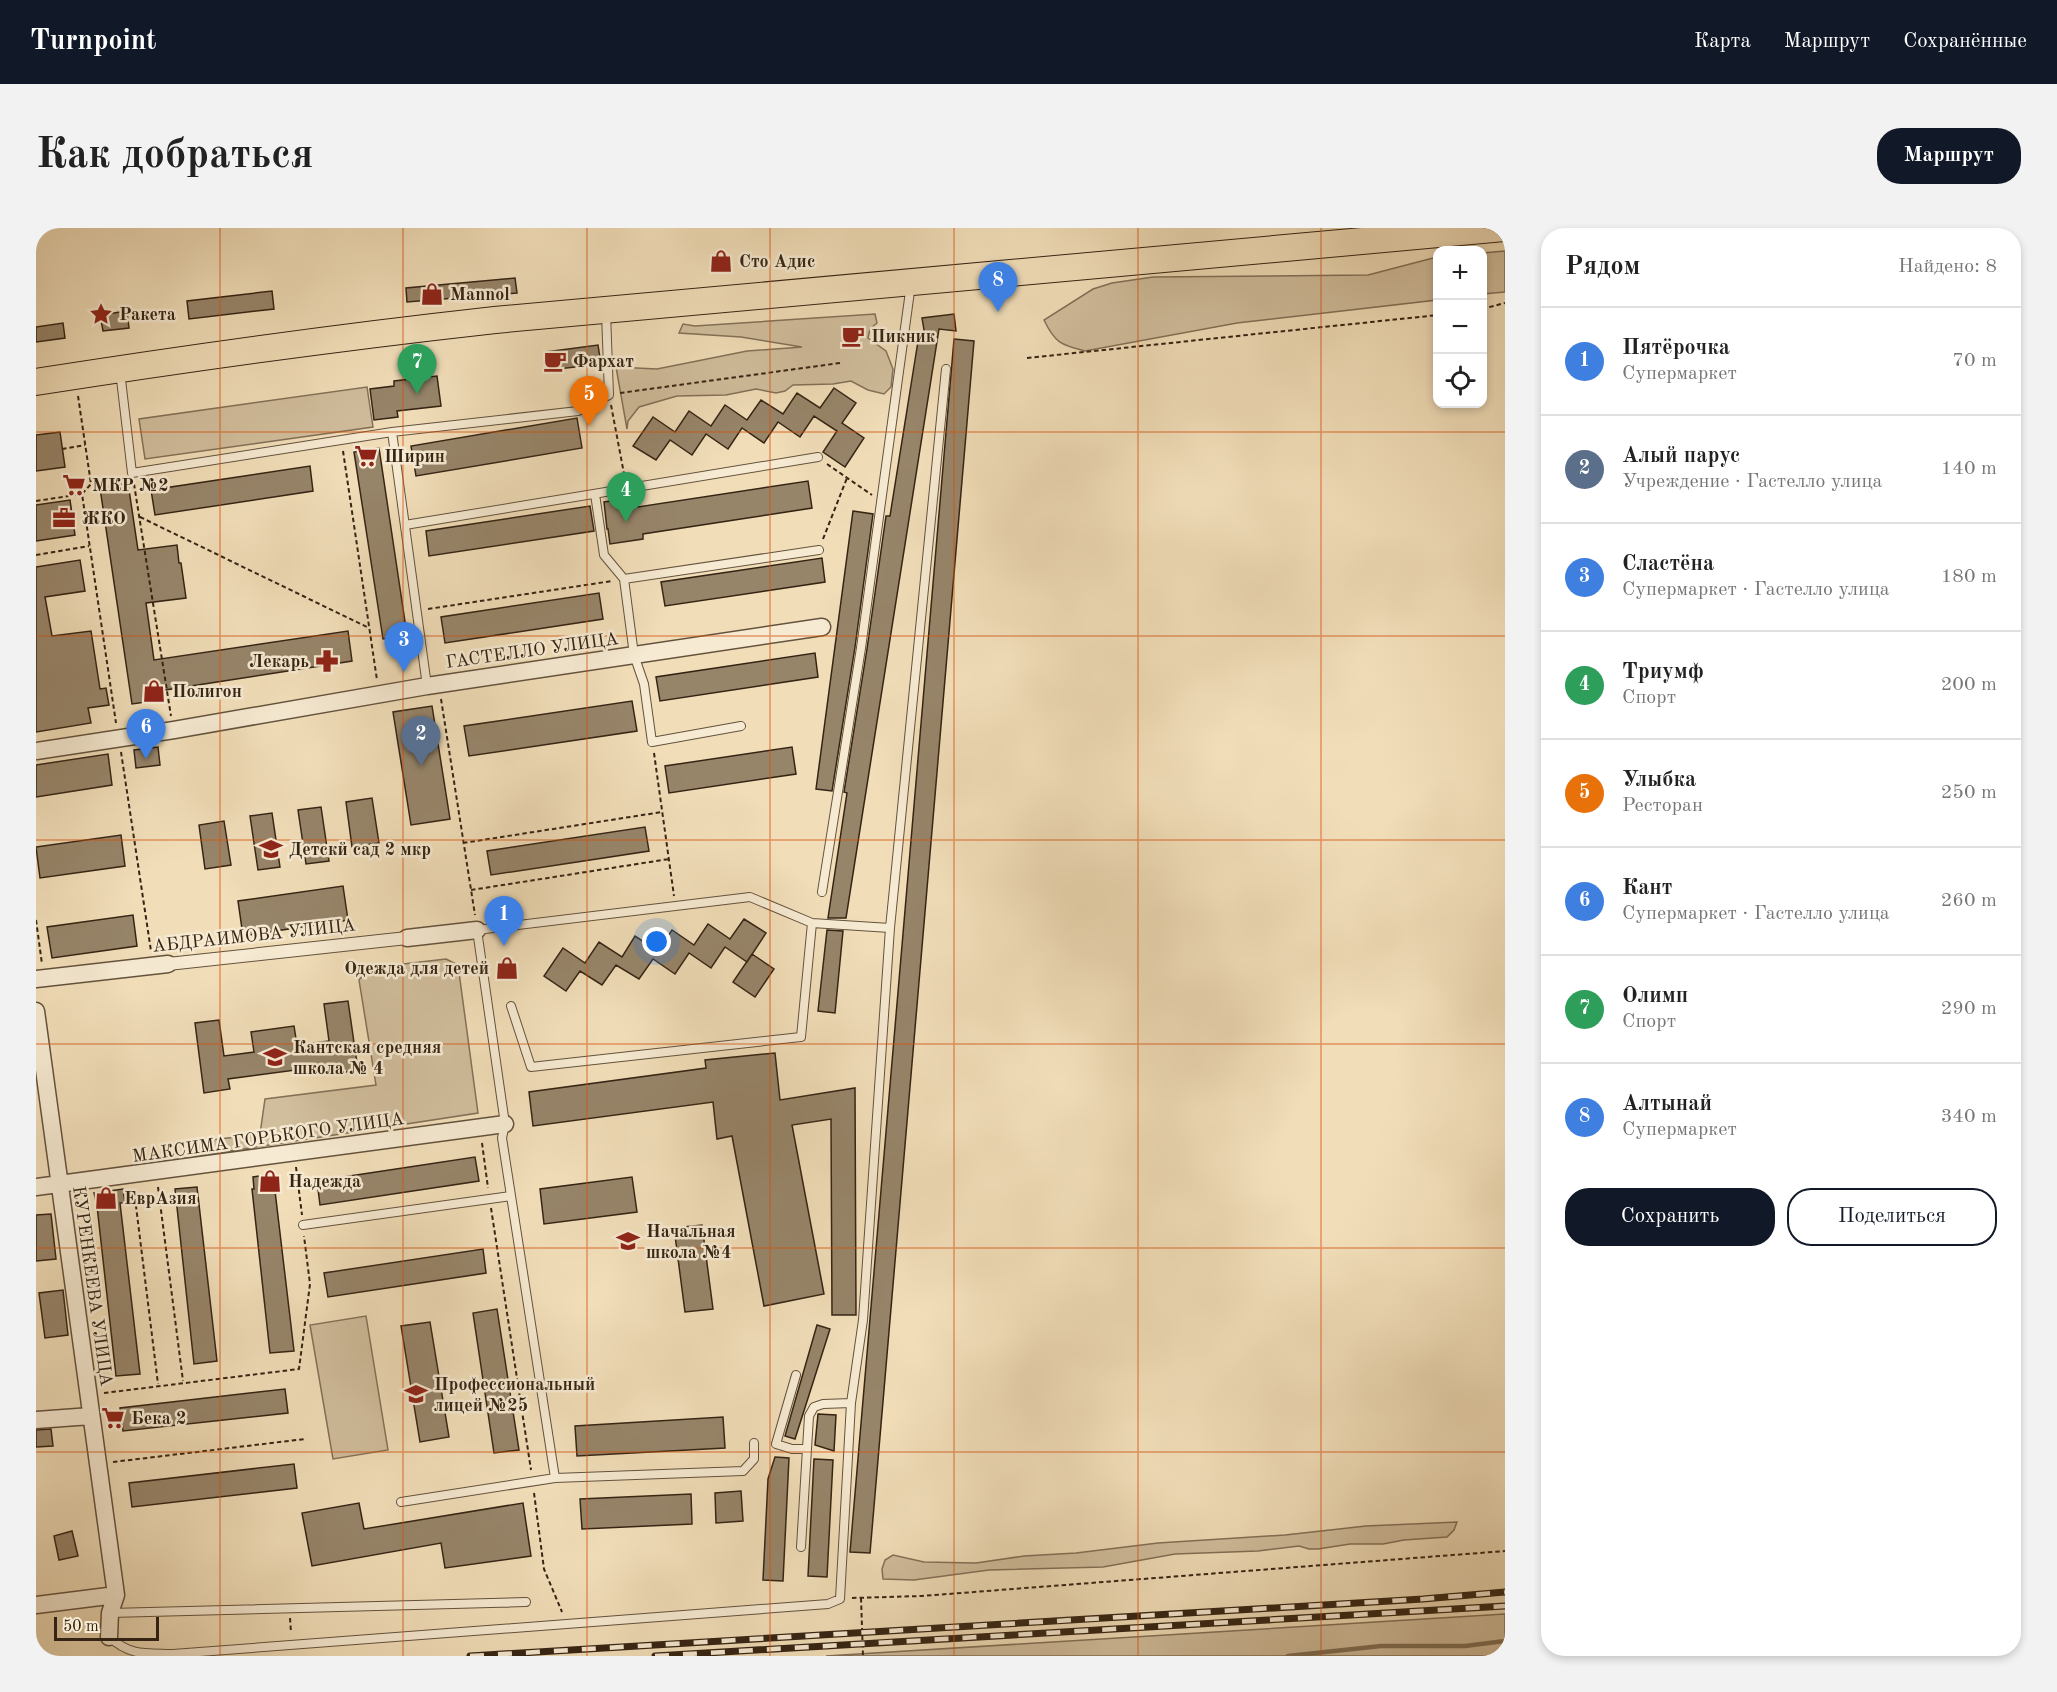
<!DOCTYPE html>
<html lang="ru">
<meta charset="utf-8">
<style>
body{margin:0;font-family:"Old Standard TT",serif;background:#f2f2f2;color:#222}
.controls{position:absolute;right:18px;top:18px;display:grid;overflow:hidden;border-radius:12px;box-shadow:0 3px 9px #0003}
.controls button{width:54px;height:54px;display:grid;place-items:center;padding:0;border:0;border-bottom:2px solid #e0e0e0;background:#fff;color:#222;font:30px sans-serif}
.scale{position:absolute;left:18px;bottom:15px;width:105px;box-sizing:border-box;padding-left:6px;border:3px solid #352414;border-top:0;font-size:16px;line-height:21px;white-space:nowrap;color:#352414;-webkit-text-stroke:4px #f6ead2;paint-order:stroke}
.you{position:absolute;left:621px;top:714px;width:21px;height:21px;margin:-15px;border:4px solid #fff;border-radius:50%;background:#1a73e8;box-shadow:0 0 0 9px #1a73e833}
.badge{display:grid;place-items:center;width:39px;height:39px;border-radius:50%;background:#111827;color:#fff;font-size:20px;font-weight:700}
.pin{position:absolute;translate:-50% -50px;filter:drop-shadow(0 2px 3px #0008)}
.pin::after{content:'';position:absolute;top:32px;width:21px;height:18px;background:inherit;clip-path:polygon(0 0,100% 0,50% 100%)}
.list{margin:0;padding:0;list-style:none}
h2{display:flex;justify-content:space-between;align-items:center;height:78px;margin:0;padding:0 24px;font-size:26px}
h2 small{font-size:20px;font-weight:400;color:#767676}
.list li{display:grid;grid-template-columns:39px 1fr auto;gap:18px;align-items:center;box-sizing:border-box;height:108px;padding:0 24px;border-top:2px solid #e0e0e0}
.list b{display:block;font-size:22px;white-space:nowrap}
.list p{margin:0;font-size:20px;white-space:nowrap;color:#767676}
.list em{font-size:20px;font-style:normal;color:#767676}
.actions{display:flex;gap:12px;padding:18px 24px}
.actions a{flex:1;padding:14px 0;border:2px solid #111827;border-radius:24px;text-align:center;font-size:21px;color:#111827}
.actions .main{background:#111827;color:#fff}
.icon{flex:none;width:33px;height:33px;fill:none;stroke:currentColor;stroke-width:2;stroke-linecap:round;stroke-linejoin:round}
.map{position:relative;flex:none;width:1469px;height:1428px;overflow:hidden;border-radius:24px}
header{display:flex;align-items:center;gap:36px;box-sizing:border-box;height:84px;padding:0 30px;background:#111827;color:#fff}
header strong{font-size:28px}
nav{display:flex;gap:33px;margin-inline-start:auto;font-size:21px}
.intro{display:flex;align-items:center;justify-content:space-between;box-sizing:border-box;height:144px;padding:0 36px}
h1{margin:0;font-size:42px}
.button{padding:15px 27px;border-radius:24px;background:#111827;color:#fff;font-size:21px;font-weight:700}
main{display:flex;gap:36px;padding:0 36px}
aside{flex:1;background:#fff;border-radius:24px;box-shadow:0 3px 9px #0003}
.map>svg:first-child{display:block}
.green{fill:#d1be9d;stroke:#837158;stroke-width:1.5}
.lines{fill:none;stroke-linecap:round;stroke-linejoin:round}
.stream{stroke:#7f6e55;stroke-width:4.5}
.building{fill:#97856a;stroke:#352414;stroke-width:1.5}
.service-casing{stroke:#64523d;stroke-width:10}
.pedestrian-casing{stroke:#64523d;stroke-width:14}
.minor-casing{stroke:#64523d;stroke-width:19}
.primary-casing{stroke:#352414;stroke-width:28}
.path{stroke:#352414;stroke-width:2;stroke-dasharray:4.5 3;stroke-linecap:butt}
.service{stroke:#f6ead2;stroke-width:8}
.pedestrian{stroke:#f6ead2;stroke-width:12}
.minor{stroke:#f6ead2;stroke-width:16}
.primary{stroke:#f1deb9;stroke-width:26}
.rail-casing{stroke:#352414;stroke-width:7}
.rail{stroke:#f6ead2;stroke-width:4.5;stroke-dasharray:14;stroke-linecap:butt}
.grid{fill:none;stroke:#d6540d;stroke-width:1.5;stroke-opacity:0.55}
.labels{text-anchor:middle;stroke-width:5;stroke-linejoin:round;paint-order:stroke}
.poi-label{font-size:18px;font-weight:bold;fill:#352414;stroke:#f6ead2;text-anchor:start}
.street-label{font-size:18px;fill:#352414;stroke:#f6ead2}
</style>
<header>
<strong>Turnpoint</strong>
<nav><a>Карта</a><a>Маршрут</a><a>Сохранённые</a></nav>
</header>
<div class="intro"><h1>Как добраться</h1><a class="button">Маршрут</a></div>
<main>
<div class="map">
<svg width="1469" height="1428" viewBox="0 0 1469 1428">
<rect width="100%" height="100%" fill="#f1deb9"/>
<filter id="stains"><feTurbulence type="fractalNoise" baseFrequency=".00333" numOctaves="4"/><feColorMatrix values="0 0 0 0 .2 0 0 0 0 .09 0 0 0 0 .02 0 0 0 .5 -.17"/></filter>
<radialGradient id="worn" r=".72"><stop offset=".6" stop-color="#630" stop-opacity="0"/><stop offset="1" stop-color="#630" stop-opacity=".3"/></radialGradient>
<path class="green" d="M1469 23V64L1447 66V25Z
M1401 29V72L1201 95 1049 123C1025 117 1019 115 1008 92L1057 61 1076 55 1117 49 1332 47Z
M839 86 841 95 834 101 832 110 850 123 857 141 855 159 848 166 832 162 815 153 797 156 757 157 749 163 740 165 720 161 690 167 641 168 603 179 592 193 591 201 580 139 621 141 711 123 766 119 705 109 643 105 647 96 659 98Z
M331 159 337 199 109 231 103 191Z
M410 731 422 737 442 885 161 928 160 914 224 906 229 871 340 857 323 752 333 740Z
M330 1088 352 1222 297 1231 274 1097Z
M1421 1294 1418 1302 1411 1309 1368 1312 1347 1316H1314L1282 1321H1273L1263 1318 1222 1323 1139 1326 1067 1339 953 1342 878 1352 847 1351 846 1341 849 1332 857 1327 888 1334 940 1335 988 1328 1040 1325 1122 1315 1249 1307 1330 1298Z
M1469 1386V1428H790Z"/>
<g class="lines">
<path class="stream" d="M1252 1428 1345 1418H1429L1469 1413"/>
</g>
<path class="building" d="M479 50 481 65 371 74 370 60Z
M236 63 238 81 153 91 151 73Z
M91 83 93 100 67 103 64 87Z
M918 86 920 103 903 101 810 690H792L811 565 808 564 831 421 850 288H854L883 107 889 108 886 90Z
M27 95 29 110 0 114V99Z
M918 111 938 113 834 1325 814 1324Z
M562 117 565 136 513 142 510 124Z
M401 148 405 178 361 183 362 189 338 192 334 161 358 158V153Z
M798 160 820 175 806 195 828 210 809 239 787 224 801 203 778 188 764 209 742 194 728 215 706 200 692 221 670 206 656 227 634 212 620 232 597 218 617 189 639 204 653 183 675 198 689 177 711 192 725 172 747 186 761 165 784 180Z
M541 190 546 220 380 248 375 218Z
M24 204 29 239 0 243V207Z
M343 220 371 407 347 411 318 224Z
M274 238 277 263 119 287 115 262Z
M772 253 776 280 607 306V311L574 316 572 301H571L568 274 601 269 602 279Z
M92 255 102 322 141 317 143 335H145L150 370 110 375 118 432 312 403 316 433 123 463 124 472 96 476 64 260Z
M34 272 39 307 0 313V277Z
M554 278 558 303 393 328 390 303Z
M817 283 837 286 819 419 796 563 780 561Z
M786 330 789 354 629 378 625 354Z
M44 332 49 363 9 369 16 408 55 403 64 461 70 460 73 477 52 480 55 495 0 504V339Z
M563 365 567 391 409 415 405 389Z
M779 425 782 449 624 473 620 449Z
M596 473 601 503 433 528 428 498Z
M396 478 414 591 375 597 357 484Z
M122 519 124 537 100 540 98 522Z
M756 519 760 546 633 565 629 538Z
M72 526 76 557 0 569V537Z
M336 570 343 615 316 619 310 574Z
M285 579 293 633 270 636 262 582Z
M236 585 244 639 222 642 214 588Z
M188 593 195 637 169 641 163 597Z
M609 599 613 623 455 647 451 623Z
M85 607 89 638 4 650 0 619Z
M307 658 312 692 207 708 202 673Z
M97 687 101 718 16 730 11 699Z
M708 691 730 705 711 734 689 719 675 740 653 725 639 746 617 731 603 751 580 737 566 757 544 743 530 763 508 748 527 720 549 735 563 714 586 729 599 708 622 723 636 702 658 717 672 696 694 711Z
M791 702 807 703 799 785 782 783Z
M716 726 738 741 719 769 697 754Z
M312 773 322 842 299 846 297 837 192 851 194 861 168 865 159 795 183 792 188 828 218 824 215 804 258 798 261 817 293 813 288 776Z
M739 825 744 872 819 860 820 1087H796L795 891 756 897 788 1066 728 1078 696 908 681 911 677 874 497 898 493 864 670 840 669 832Z
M439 929 443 953 284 977 281 953Z
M237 946 258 1123 234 1125 216 961H218L217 949Z
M596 949 601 984 508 996 504 961Z
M161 959 181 1133 158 1136 139 961Z
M87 961 89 975H84L104 1146 80 1148 61 978 58 965Z
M15 986 20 1031 0 1033V987Z
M666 997 677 1081 649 1084 638 1000Z
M447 1021 450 1045 292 1069 288 1045Z
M27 1062 32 1107 9 1110 3 1065Z
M461 1081 483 1222 458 1225 437 1085Z
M394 1094 413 1209 384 1214 365 1098Z
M781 1097 794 1101 759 1211 749 1208Z
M249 1161 252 1185 87 1203 84 1180Z
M782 1186 800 1187 798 1223 779 1217Z
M687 1189 689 1220 541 1228 539 1198Z
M15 1201 17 1218 0 1219V1202Z
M739 1229 753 1230 747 1353 727 1352 732 1251Z
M778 1231 797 1232 791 1349 772 1348Z
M258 1236 261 1260 96 1279 93 1255Z
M705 1263 707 1293 680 1295 679 1265Z
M655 1266 656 1296 546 1301 544 1271Z
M323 1275 328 1301 487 1275 495 1328 409 1340 405 1315 276 1338 266 1285Z
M36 1303 42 1328 23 1332 18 1308Z"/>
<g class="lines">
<g class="service-casing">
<path id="service" d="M84 143 96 245 356 204
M559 266 568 327 588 351
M369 297 782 229
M391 458 356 204 542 183 573 167 570 85
M705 498 616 514 608 456 598 427 588 351 783 322
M786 664 825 420 875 56
M475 778 495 839 765 809 776 695
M267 997 475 968
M760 1147 740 1216 756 1221H771
M519 1250 466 910 469 896 441 702 714 669 776 695 854 700
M365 1274 519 1250 707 1243 718 1231V1215
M765 1319 773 1188 778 1179 787 1176 815 1175
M74 1385 490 1374
M73 1409C95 1428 108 1425 137 1426L792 1376 804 1371 815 1175 827 1092 854 700 910 141"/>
</g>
<g class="pedestrian-casing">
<path id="pedestrian" d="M132 736 371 710"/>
</g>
<g class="minor-casing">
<path id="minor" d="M0 523 138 502 391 458 786 399
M371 710 441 702
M0 751 132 736
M0 783 80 1367 74 1385 73 1409
M0 959 469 896
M0 1192 55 1188
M0 1377 80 1367"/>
</g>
<g class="primary-casing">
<path id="primary" d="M0 154C153 130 305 109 459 92L1469 0"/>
</g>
<path class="path" d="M1446 81 1469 75
M991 130 1402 87
M584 165 804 135
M42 168 55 256 46 266 80 495
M575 177 589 251
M26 221 49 217
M307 223 341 452
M791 236 836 267
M98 256 135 488
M0 273 46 266
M104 289 333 400
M787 311 811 250
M0 327 53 318
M392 381 576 353
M405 471 439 687
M85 524 115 723
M618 525 638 668
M427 615 626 584
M435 662 633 631
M0 692 6 736
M446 915 452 960
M260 939 266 987
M122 959 147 1153
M98 962 122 1156
M455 980 495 1242
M68 1165 263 1141 274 1056 268 1008
M77 1234 269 1211
M498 1265 508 1341 526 1384
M816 1370 886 1368 1469 1323
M825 1370 827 1428
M254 1390 255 1405"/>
<use href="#service" class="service"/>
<use href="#pedestrian" class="pedestrian"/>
<use href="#minor" class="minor"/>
<use href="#primary" class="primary"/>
<g class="rail-casing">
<path id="rail" d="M434 1428 1387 1371 1469 1364
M619 1428 1469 1378"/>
</g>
<use href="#rail" class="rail"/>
</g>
<path class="grid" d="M184 0V1428M367 0V1428M551 0V1428M734 0V1428M918 0V1428M1102 0V1428M1285 0V1428M0 204H1469M0 408H1469M0 612H1469M0 816H1469M0 1020H1469M0 1224H1469"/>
<defs>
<g id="shop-bare" transform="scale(1.8)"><path d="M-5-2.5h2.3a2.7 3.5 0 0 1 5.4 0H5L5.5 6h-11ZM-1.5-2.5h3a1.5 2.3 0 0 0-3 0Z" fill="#8f2418" stroke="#f6ead2" stroke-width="2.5" paint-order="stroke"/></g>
<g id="sight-bare" transform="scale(1.8)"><path d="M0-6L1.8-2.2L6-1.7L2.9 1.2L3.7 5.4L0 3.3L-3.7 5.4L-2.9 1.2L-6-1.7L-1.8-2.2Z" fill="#8f2418" stroke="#f6ead2" stroke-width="2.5" paint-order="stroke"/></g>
<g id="cafe-bare" transform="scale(1.8)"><path d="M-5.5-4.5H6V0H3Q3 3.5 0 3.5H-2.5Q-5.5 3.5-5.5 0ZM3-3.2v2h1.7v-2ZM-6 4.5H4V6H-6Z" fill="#8f2418" stroke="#f6ead2" stroke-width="2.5" paint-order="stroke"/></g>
<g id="supermarket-bare" transform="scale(1.8)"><path d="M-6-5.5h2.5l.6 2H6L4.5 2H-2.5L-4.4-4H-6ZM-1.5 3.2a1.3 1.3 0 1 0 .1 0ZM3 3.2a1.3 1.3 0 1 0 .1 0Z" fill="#8f2418" stroke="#f6ead2" stroke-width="2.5" paint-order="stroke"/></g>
<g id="office-bare" transform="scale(1.8)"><path d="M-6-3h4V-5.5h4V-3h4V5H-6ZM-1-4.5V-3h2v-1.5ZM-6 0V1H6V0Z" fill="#8f2418" stroke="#f6ead2" stroke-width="2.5" paint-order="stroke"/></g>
<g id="pharmacy-bare" transform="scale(1.8)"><path d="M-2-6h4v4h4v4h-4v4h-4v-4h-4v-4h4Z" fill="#8f2418" stroke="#f6ead2" stroke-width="2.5" paint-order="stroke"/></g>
<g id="school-bare" transform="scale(1.8)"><path d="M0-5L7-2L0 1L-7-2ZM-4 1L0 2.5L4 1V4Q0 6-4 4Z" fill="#8f2418" stroke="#f6ead2" stroke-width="2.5" paint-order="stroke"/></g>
<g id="university-bare" transform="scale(1.8)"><path d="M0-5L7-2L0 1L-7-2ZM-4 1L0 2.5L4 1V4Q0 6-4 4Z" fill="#8f2418" stroke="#f6ead2" stroke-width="2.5" paint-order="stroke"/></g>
</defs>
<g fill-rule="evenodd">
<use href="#shop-bare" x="685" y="33"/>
<use href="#shop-bare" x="396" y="66"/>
<use href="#sight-bare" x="65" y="86"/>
<use href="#cafe-bare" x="817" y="108"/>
<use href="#cafe-bare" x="519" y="133"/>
<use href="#supermarket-bare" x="330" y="228"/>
<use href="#supermarket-bare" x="38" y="257"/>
<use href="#office-bare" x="28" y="290"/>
<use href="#pharmacy-bare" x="291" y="433"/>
<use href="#shop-bare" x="118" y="463"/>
<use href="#school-bare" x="235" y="621"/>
<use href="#shop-bare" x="471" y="740"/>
<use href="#school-bare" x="239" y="829"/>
<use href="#shop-bare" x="234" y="953"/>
<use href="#shop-bare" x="70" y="970"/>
<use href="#school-bare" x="592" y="1013"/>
<use href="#university-bare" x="380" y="1166"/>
<use href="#supermarket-bare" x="77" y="1190"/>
</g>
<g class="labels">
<g class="poi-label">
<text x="703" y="39">Сто Адис</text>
<text x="414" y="72">Mannol</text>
<text x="83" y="92">Ракета</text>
<text x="835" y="114">Пикник</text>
<text x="537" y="139">Фархат</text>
<text x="348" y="234">Ширин</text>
<text x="56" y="263">МКР №2</text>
<text x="46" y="296">ЖКО</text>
<text x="273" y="439" text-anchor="end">Лекарь</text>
<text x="136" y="469">Полигон</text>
<text x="253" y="627">Детскй сад 2 мкр</text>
<text x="453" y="746" text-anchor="end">Одежда для детей</text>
<text x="257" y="825">Кантская средняя<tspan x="257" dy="21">школа № 4</tspan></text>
<text x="252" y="959">Надежда</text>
<text x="88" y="976">ЕврАзия</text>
<text x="610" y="1009">Начальная<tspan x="610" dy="21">школа №4</tspan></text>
<text x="398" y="1162">Профессиональный<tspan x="398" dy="21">лицей №25</tspan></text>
<text x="95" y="1196">Бека 2</text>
</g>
<g class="street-label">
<text transform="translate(496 422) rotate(-8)" y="6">ГАСТЕЛЛО УЛИЦА</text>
<text transform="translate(218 707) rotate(-6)" y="6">АБДРАИМОВА УЛИЦА</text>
<text transform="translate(232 909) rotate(-8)" y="6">МАКСИМА ГОРЬКОГО УЛИЦА</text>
<text transform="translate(57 1058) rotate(82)" y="6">КУРЕНКЕЕВА УЛИЦА</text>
</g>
</g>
<rect width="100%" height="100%" filter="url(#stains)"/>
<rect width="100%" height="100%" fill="url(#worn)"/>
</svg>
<div class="controls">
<button>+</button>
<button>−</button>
<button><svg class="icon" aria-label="locate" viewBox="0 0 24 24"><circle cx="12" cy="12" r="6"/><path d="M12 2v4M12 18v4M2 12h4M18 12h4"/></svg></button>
</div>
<div class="scale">50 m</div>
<div class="you"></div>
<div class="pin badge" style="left:468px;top:718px;background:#3f7fe0">1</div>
<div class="pin badge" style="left:385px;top:538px;background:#5c6f8a">2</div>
<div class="pin badge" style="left:368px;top:444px;background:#3f7fe0">3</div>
<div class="pin badge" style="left:590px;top:294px;background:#2e9e5b">4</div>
<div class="pin badge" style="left:553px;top:198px;background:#e8710a">5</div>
<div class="pin badge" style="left:110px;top:531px;background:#3f7fe0">6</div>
<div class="pin badge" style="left:381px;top:166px;background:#2e9e5b">7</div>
<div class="pin badge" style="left:962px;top:84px;background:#3f7fe0">8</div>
</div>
<aside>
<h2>Рядом<small>Найдено: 8</small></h2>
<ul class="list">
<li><span class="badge" style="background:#3f7fe0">1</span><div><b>Пятёрочка</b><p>Супермаркет</p></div><em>70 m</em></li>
<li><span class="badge" style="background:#5c6f8a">2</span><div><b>Алый парус</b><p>Учреждение · Гастелло улица</p></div><em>140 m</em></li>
<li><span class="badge" style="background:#3f7fe0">3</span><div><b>Сластёна</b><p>Супермаркет · Гастелло улица</p></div><em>180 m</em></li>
<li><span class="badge" style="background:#2e9e5b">4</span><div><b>Триумф</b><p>Спорт</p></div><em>200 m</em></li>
<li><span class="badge" style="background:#e8710a">5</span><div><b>Улыбка</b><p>Ресторан</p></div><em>250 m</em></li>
<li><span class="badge" style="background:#3f7fe0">6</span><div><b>Кант</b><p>Супермаркет · Гастелло улица</p></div><em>260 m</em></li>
<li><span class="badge" style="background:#2e9e5b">7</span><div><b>Олимп</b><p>Спорт</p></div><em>290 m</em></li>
<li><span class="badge" style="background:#3f7fe0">8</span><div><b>Алтынай</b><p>Супермаркет</p></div><em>340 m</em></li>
</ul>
<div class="actions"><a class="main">Сохранить</a><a>Поделиться</a></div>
</aside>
</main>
